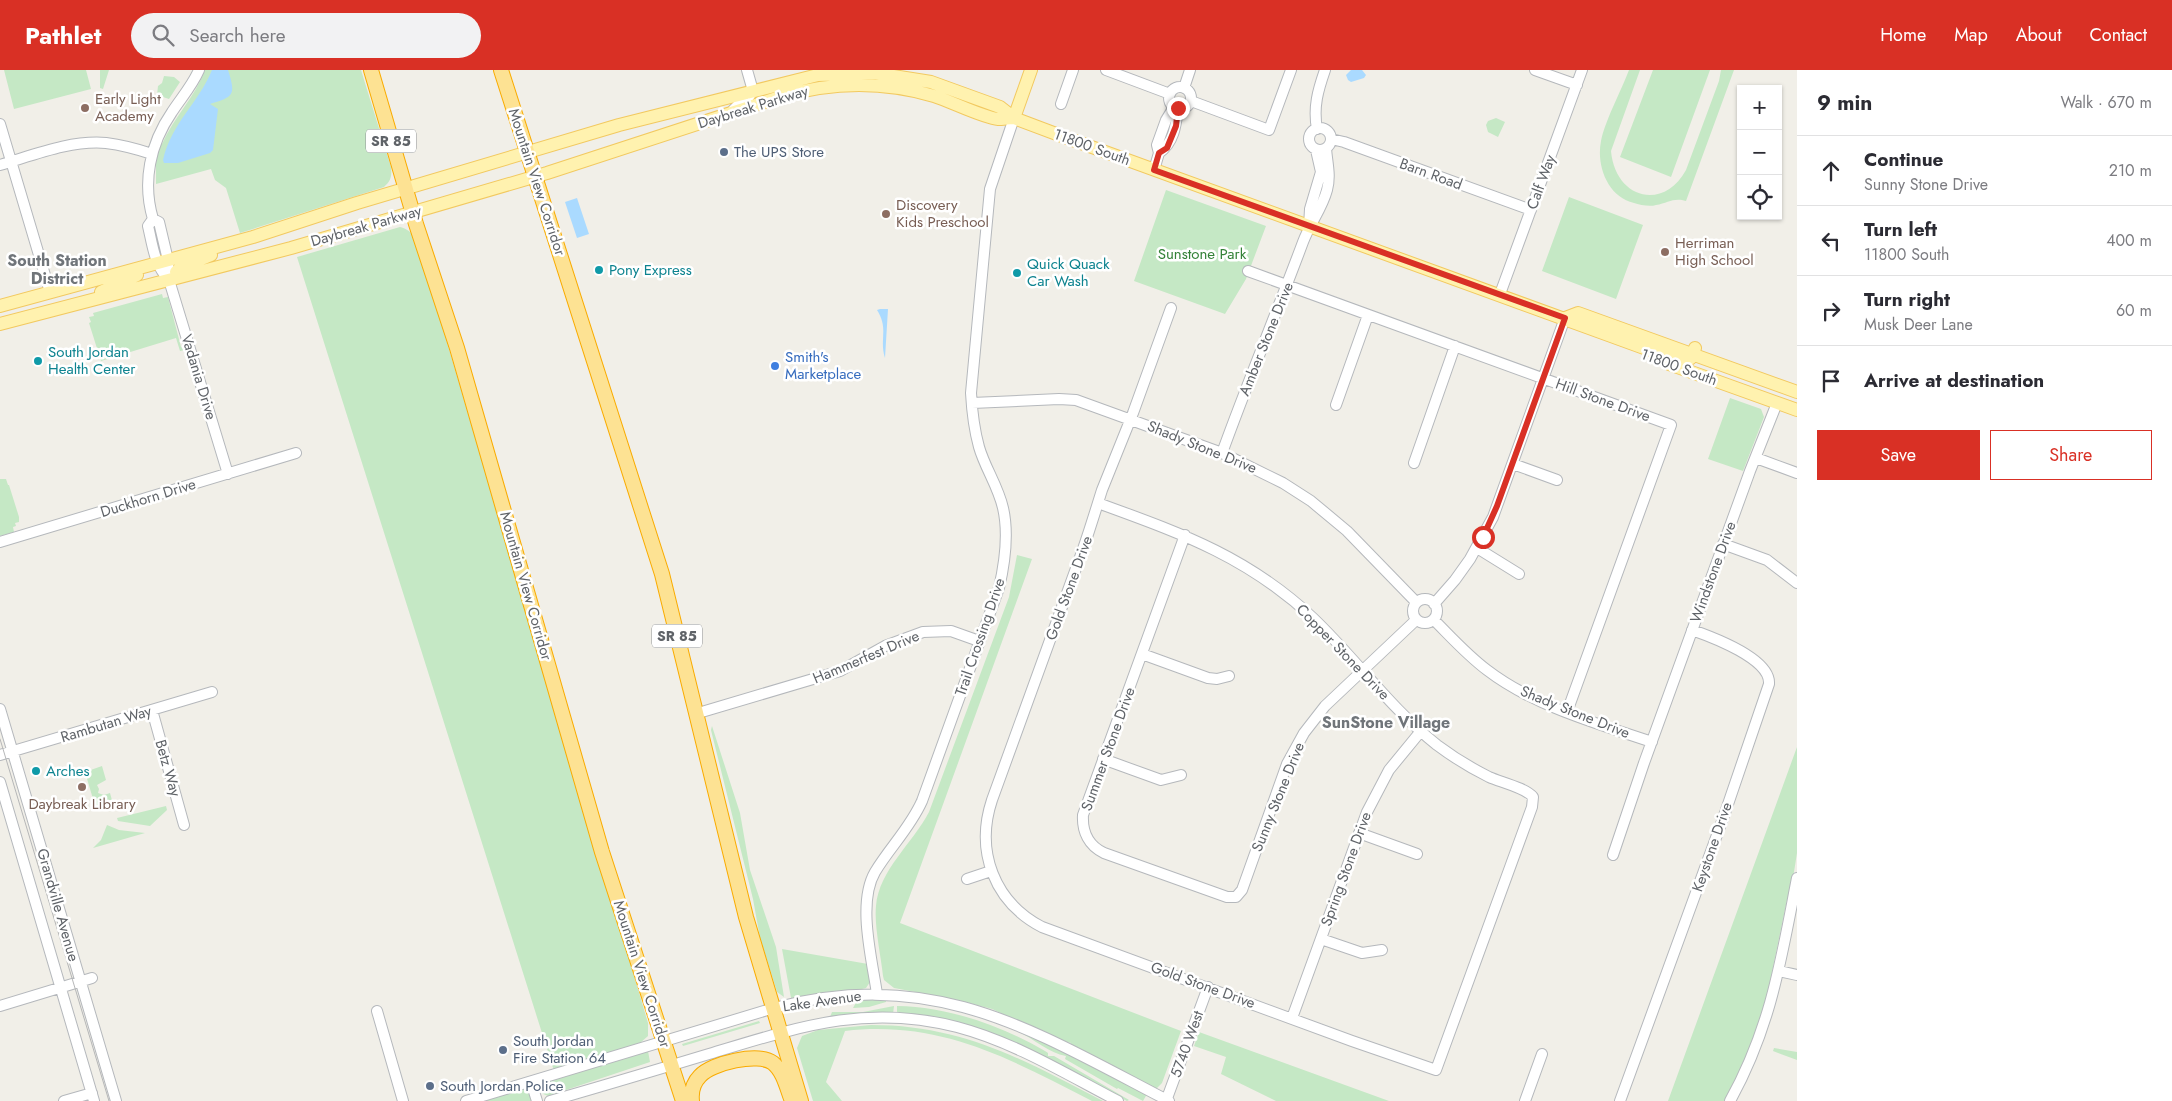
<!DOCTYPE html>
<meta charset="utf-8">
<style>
body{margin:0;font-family:Jost,sans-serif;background:#f2f2f3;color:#2b2b33}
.controls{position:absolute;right:15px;top:15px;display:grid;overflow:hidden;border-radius:0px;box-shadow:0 1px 4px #0004}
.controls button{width:45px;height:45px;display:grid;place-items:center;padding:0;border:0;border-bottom:1px solid #e1e1e2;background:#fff;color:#2b2b33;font:25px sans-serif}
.stop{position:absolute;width:15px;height:15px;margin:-11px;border:4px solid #d93025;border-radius:50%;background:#fff}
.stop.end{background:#d93025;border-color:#fff;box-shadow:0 1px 5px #0008}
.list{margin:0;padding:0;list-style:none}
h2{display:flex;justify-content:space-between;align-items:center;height:65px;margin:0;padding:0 20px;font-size:21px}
h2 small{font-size:16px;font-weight:400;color:#7c7c81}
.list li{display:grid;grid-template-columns:32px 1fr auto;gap:15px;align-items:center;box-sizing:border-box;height:70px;padding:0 20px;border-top:1px solid #e1e1e2}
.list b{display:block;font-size:19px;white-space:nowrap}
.list p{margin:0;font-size:16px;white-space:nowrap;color:#7c7c81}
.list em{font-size:16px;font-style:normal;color:#7c7c81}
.actions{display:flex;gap:10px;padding:15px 20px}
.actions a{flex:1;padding:11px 0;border:1px solid #d93025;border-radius:0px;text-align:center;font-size:18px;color:#d93025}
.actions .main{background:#d93025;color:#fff}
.icon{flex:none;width:28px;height:28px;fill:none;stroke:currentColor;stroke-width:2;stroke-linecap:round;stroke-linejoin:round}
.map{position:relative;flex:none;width:1797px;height:1031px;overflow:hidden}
header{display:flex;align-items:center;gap:30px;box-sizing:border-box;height:70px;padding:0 25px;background:#d93025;color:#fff}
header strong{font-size:24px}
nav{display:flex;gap:28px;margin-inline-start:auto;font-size:18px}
.search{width:350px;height:45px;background:#f2f2f3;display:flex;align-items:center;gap:12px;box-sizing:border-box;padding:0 18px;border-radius:28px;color:#7c7c81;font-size:19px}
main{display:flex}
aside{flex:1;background:#fff}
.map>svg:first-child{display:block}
.green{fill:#c5e8c5}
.water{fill:#aadaff}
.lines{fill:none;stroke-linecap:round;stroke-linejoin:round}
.minor-casing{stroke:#b5b8bc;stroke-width:12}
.major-casing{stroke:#f2c960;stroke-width:14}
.highway-casing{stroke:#f9ab00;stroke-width:16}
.minor{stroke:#fff;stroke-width:10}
.major{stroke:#fff2af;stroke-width:12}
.highway{stroke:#fde293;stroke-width:14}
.tram{stroke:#b6b7b8;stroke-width:1}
.route{stroke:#d93025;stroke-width:6}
.education-dot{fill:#8d6e63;stroke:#fff;stroke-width:2}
.service-dot{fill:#5c6f8a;stroke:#fff;stroke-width:2}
.culture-dot{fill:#0f9aa8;stroke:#fff;stroke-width:2}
.shop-dot{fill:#3f7fe0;stroke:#fff;stroke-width:2}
.labels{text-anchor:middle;stroke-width:5;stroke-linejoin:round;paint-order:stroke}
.shield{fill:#fff;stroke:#8f9295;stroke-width:1}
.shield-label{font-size:14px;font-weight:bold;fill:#5f6368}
.education-label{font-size:15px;fill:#785e54;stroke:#fff;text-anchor:start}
.street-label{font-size:15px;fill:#5f6368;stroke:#fff}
.service-label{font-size:15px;fill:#4e5e75;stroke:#fff;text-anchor:start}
.park-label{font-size:15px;fill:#348238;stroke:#fff}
.culture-label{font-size:15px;fill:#0d838f;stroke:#fff;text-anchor:start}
.shop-label{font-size:15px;fill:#366cbe;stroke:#fff;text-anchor:start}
.neighbourhood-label{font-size:16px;font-weight:bold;fill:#70757a;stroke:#fff}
</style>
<header>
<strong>Pathlet</strong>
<div class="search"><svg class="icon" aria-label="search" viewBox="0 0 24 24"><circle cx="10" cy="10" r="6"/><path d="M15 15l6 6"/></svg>Search here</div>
<nav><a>Home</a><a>Map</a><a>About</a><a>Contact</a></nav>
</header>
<main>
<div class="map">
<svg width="1797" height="1031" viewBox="0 0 1797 1031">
<rect width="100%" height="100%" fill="#f1efe8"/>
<path class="green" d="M4 0H86L91 19 14 39Z
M100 0H109L103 19 100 18Z
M205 0H361L391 97C392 106 391 111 384 117L240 163 226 118 215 110 211 99 156 114V97L154 95 160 75 162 74C174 47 195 27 205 0Z
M1629 0H1640L1611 81C1615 128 1663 142 1686 100L1719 11 1721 0H1734L1686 131C1674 127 1668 133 1656 135 1650 137 1640 135 1634 133 1608 127 1596 96 1601 71 1605 51 1621 21 1629 0Z
M1653 0H1710L1671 107 1620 87Z
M164 6 174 7 180 12 169 29 157 25 158 16 162 13Z
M1496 48 1505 52 1498 67 1488 62 1486 55 1488 51Z
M1166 120 1266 156 1246 209 1225 244 1134 211Z
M1569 127 1643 155 1616 229 1542 201Z
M400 157C417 161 418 177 423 191L648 953V966L640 973 554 1001 297 187Z
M162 224 163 228 168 227 181 277 185 280 180 281 176 268 101 291 89 253 91 252 89 247 94 246 93 243Z
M1730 328 1761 339 1764 347 1743 401 1708 389Z
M0 409H6L8 415H9L19 447V452L15 453 16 456 13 457 14 462 0 466Z
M1017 485 1032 489 900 853 1181 961 1162 1013 1156 1019 1070 975 1071 973 1059 970 992 939 958 930 894 918 884 910 883 906C881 886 874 856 876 836 879 800 913 773 929 742L1009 527Z
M712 656 740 743 750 800 776 877 784 927 777 922 760 868 753 829 711 660Z
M1797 677V783L1790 827 1787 830 1763 946 1727 1031H1668Z
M102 696 106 710 97 715 99 719 98 723 104 725 110 723 113 734 96 739 85 702Z
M166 736 167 740 150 756 118 751 117 748Z
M107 755 119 760 145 763 93 778 101 770Z
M782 879 868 894 870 912 866 918 862 919 791 928Z
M858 929H886V932L869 937 853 938Z
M909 930 959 938 1008 954 1147 1024 1143 1031 1118 1018 1117 1019 1065 989 1066 986C1049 983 1034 969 1019 962 983 946 947 937 908 932Z
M894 936 893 944 830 947 832 942H863Z
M897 936C949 937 1000 955 1045 981L1048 983V986H1054L1129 1030 1127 1031 1039 986 897 944Z
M759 951 760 953 683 976 682 974Z
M871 955C963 955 1024 990 1103 1031H1092C1010 989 941 950 845 961L826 1012 842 1031H813L797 978 802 966 818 960Z
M1199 962 1389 1031H1276L1221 1004 1226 987 1194 976Z
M1774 978 1797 982V990L1773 981Z
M648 981 650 992 548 1026 541 1023 539 1013Z
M527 1018 532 1031H481Z"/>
<path class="water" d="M212 0H228C236 25 234 27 210 34L218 39 213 80 210 83 178 93H164L163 90C172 52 198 34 212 0Z
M1351 0H1362L1366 5 1364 8 1351 12 1348 10 1346 5Z
M577 128 589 164 577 168 565 132Z
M880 239H888L885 288C879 269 889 259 877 240Z"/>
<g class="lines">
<g class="minor-casing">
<path id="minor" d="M199 0C192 16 181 28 172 42 150 74 142 112 153 149L159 152 168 190 169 210 228 404
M1106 0 1170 24
M1535 0 1577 15
M1169 28a11 11 0 1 1 22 0a11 11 0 1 1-22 0Z
M1184 18 1190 0
M1191 31 1269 60 1291 0
M1061 34 1073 0
M733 40 739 34 746 31 753 21 747 0
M0 54 50 222
M1309 69a11 11 0 1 1 22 0a11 11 0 1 1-22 0Z
M1317 59C1313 37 1318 20 1325 0
M1331 69 1344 72 1531 140
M1159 83C1174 73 1176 55 1178 39
M0 95C34 85 70 70 106 73 122 75 137 79 152 84
M1154 100 1159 83 1157 75 1166 50 1174 37
M153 149 148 156C153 177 154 194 169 210
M1309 156 1310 139 1321 102 1316 80
M1248 201 1671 355 1567 642
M1500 224 1582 0
M972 333 1059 329 1076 330 1222 383 1283 413 1311 431 1347 461 1416 532
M1336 335 1368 245
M1222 383C1248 311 1277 242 1303 172 1310 153 1322 139 1327 120 1331 105 1327 93 1326 78
M1756 388 1797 403
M1414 393 1455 276
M1513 394 1557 410
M1098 433C1180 463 1247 486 1313 548 1356 589 1390 638 1437 675 1453 687 1471 698 1489 707 1500 712 1526 718 1533 727L1532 737 1436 1000 1352 971 1042 857C994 832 975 781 992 730L1083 479C1090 459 1096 439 1102 420L1133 343 1171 238
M1185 465 1083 745C1082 762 1089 776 1104 783L1227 827H1236L1242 820 1287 694 1304 663 1325 636 1416 550
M0 472 296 383
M1723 474 1767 490 1797 513
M1477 478 1519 504
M1413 541a12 12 0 1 1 24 0a12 12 0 1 1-24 0Z
M1434 534 1455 510 1470 489 1493 447 1565 248
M1434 550C1451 567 1467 585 1487 600 1534 636 1596 653 1652 672
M1142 584 1208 608 1217 609 1229 606
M0 639 116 1031
M152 640 184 755
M695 644 840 601 885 576 923 562 951 561 979 571
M0 685 212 622
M1103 689 1161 710 1181 705
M0 712 94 1031
M1359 763 1417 784
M1613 785 1644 693 1750 401 1777 333
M967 809 991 801
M1321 869 1362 883 1382 880
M1779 901 1797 905
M877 924C872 889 857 833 875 802 890 777 910 758 922 731L999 518C1005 492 1009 464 1003 438 998 416 985 398 979 377 974 359 972 341 971 323L990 119 1014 48
M0 936 92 908
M377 941 403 1031
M1292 948 1367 742 1389 700 1421 661
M531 1012 537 1031
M64 1031 92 1023
M466 1031 774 938C935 896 1032 960 1169 1031
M550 1031C603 1016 656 1000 709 984 796 958 865 933 957 957 1014 972 1066 1004 1118 1031
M1166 1031 1208 917
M1525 1031 1542 984
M1620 1031 1725 743 1769 614C1771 589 1712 567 1692 560
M1730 1031C1771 957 1781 890 1797 808"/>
</g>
<g class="major-casing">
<path id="major" d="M1014 48 1031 0
M176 202 180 198 211 185
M101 222 137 205
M0 236 253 167 357 133 619 55 818 5 875 3 931 12 1000 37 1014 48 1067 68 1677 290H1688L1691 288 1695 278
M1565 248 1578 243 1797 322
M0 254 291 178 547 103 780 27C830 12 883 11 934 26 950 31 984 48 998 49 1003 49 1009 48 1014 48
M1669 294 1797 340"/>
</g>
<g class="highway-casing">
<path id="highway" d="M371 0 416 154 457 278 602 782 683 1031
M501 0 662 504 746 847 801 1031
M692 1031C691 1022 693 1013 700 1006 712 993 758 982 773 993 784 1002 787 1019 792 1031"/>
</g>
<use href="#minor" class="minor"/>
<use href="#major" class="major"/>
<use href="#highway" class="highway"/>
<path class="tram" d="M0 669 109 1031"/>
</g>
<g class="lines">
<path class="route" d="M1178 38 1176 56 1167 78 1159 83 1154 100 1565 248 1497 436 1483 467"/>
</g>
<g class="education-dot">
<circle cx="85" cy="38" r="5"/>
<circle cx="886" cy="144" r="5"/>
<circle cx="1665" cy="182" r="5"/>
<circle cx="82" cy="717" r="5"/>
</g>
<g class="service-dot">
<circle cx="724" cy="82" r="5"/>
<circle cx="503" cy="980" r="5"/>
<circle cx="430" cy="1016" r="5"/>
</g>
<g class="culture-dot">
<circle cx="599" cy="200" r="5"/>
<circle cx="1017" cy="203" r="5"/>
<circle cx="38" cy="291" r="5"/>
<circle cx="36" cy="701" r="5"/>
</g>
<circle class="shop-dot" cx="775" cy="296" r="5"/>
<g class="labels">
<g class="shield">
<rect x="366" y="59.5" width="50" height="23" rx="4"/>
<rect x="652" y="554.5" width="50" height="23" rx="4"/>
</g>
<g class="shield-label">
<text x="391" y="76">SR 85</text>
<text x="677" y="571">SR 85</text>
</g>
<g class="education-label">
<text x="95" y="34">Early Light<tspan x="95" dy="17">Academy</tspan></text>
<text x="896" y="140">Discovery<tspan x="896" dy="17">Kids Preschool</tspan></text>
<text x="1675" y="178">Herriman<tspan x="1675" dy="17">High School</tspan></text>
<text x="82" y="739" text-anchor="middle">Daybreak Library</text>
</g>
<g class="street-label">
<text transform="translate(753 37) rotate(-17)" y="5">Daybreak Parkway</text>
<text transform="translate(1092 77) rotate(20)" y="5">11800 South</text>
<text transform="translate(1431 104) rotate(20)" y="5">Barn Road</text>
<text transform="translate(537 112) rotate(72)" y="5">Mountain View Corridor</text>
<text transform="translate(1541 112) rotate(-70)" y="5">Calf Way</text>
<text transform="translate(366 156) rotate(-16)" y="5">Daybreak Parkway</text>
<text transform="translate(1266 269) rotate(-68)" y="5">Amber Stone Drive</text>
<text transform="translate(1679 297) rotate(20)" y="5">11800 South</text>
<text transform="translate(199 307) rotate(73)" y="5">Vadania Drive</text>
<text transform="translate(1603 330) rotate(20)" y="5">Hill Stone Drive</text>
<text transform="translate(1202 377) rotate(22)" y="5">Shady Stone Drive</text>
<text transform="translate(148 428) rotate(-17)" y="5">Duckhorn Drive</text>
<text transform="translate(1713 502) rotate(-70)" y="5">Windstone Drive</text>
<text transform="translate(526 516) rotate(74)" y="5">Mountain View Corridor</text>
<text transform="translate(1069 518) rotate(-70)" y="5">Gold Stone Drive</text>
<text transform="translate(980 567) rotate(-71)" y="5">Trail Crossing Drive</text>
<text transform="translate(1343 582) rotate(46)" y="5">Copper Stone Drive</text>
<text transform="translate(866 587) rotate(-23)" y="5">Hammerfest Drive</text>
<text transform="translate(1575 642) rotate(22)" y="5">Shady Stone Drive</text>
<text transform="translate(106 654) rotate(-17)" y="5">Rambutan Way</text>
<text transform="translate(1108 679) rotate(-70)" y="5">Summer Stone Drive</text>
<text transform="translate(168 698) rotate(74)" y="5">Betz Way</text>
<text transform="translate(1278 727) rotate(-68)" y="5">Sunny Stone Drive</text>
<text transform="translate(1712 777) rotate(-71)" y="5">Keystone Drive</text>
<text transform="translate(1346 799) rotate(-70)" y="5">Spring Stone Drive</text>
<text transform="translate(58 835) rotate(74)" y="5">Grandville Avenue</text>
<text transform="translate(642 904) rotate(72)" y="5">Mountain View Corridor</text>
<text transform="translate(1203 915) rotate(20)" y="5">Gold Stone Drive</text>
<text transform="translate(822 931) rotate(-8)" y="5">Lake Avenue</text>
<text transform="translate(1187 974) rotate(-70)" y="5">5740 West</text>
</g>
<g class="service-label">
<text x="734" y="87">The UPS Store</text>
<text x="513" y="976">South Jordan<tspan x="513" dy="17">Fire Station 64</tspan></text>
<text x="440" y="1021">South Jordan Police</text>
</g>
<g class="park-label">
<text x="1202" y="189">Sunstone Park</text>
</g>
<g class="culture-label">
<text x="1027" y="199">Quick Quack<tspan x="1027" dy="17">Car Wash</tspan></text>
<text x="609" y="205">Pony Express</text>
<text x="48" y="287">South Jordan<tspan x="48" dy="17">Health Center</tspan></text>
<text x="46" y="706">Arches</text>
</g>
<g class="shop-label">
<text x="785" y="292">Smith's<tspan x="785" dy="17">Marketplace</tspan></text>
</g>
<g class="neighbourhood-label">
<text x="57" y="196">South Station<tspan x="57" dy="18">District</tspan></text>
<text x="1386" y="658">SunStone Village</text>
</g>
</g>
</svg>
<div class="controls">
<button>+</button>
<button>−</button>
<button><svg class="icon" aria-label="locate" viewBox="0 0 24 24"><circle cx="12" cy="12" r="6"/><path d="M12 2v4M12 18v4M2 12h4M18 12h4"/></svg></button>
</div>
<div class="stop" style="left:1483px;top:467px"></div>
<div class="stop end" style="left:1178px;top:38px"></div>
</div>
<aside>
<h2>9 min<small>Walk · 670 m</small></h2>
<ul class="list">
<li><svg class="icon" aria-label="ahead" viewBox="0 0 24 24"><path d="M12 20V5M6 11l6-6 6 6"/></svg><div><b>Continue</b><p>Sunny Stone Drive</p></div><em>210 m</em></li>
<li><svg class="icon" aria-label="left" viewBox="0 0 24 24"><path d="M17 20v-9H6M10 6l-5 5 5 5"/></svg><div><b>Turn left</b><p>11800 South</p></div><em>400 m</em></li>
<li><svg class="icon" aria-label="right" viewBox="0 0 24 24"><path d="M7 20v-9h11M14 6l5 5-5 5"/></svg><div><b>Turn right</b><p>Musk Deer Lane</p></div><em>60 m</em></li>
<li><svg class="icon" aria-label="arrive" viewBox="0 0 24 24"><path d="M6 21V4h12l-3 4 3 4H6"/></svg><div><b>Arrive at destination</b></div></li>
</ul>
<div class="actions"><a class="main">Save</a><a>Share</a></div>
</aside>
</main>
